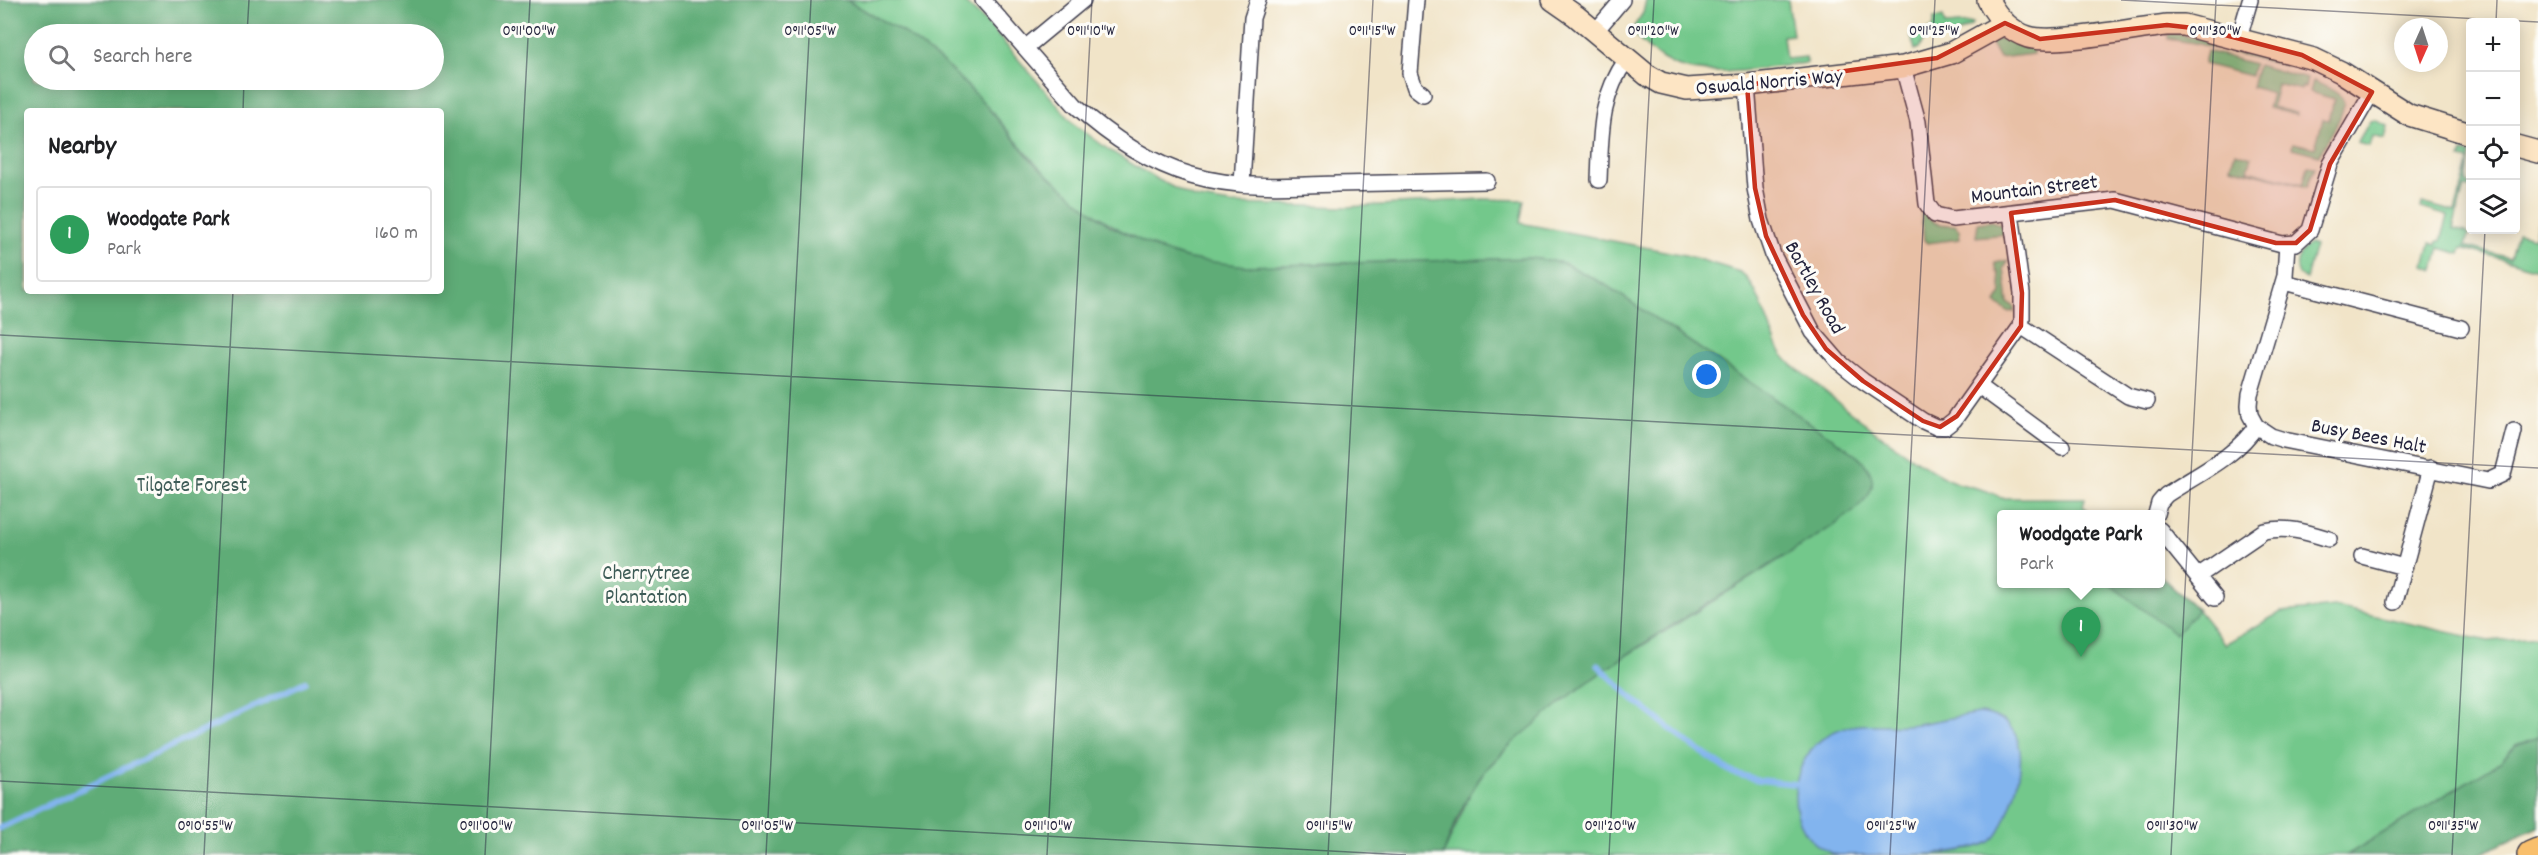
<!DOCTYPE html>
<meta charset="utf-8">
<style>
body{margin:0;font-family:Dekko,sans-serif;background:#f6f6f6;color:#202124}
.controls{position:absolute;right:18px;top:18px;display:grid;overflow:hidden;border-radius:6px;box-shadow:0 3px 15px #0003}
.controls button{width:54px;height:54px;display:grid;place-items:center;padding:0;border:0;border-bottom:2px solid #e0e0e0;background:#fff;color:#202124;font:30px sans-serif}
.compass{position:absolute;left:2394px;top:18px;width:54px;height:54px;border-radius:50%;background:#fff;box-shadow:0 3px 15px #0003;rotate:183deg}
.you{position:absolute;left:1707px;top:375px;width:21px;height:21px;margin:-15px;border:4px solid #fff;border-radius:50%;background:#1a73e8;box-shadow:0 0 0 9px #1a73e833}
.badge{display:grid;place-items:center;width:39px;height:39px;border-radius:50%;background:#b45309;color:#fff;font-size:20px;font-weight:700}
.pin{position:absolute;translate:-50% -50px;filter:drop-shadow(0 2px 3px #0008)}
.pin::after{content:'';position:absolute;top:32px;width:21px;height:18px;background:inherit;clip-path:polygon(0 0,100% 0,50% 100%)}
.popup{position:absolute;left:1997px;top:510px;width:168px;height:78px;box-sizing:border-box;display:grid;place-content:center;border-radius:6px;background:#fff;filter:drop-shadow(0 2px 4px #0005);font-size:20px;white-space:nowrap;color:#757577}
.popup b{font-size:22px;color:#202124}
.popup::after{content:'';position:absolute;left:50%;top:100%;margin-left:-12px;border:12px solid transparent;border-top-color:#fff}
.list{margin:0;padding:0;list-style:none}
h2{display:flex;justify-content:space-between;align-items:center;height:78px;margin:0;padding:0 24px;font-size:26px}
h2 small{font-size:20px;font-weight:400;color:#757577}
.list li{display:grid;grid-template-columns:39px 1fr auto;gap:18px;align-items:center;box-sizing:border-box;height:96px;margin:0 12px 12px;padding:0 12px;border:2px solid #e0e0e0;border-radius:6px}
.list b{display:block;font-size:22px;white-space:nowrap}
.list p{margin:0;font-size:20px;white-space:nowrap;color:#757577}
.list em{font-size:20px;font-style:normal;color:#757577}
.icon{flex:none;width:33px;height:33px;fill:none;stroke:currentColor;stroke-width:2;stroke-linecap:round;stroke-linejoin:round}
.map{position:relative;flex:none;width:2538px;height:855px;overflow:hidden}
.search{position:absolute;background:#fff;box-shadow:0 3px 15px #0003;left:24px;top:24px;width:420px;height:66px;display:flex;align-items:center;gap:15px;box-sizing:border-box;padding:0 21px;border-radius:33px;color:#757577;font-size:22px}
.panel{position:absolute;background:#fff;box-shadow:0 3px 15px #0003;left:24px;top:108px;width:420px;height:186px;border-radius:6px}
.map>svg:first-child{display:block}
.green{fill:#73c88b;stroke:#4a7563;stroke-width:1.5}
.forest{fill:#5eac77;stroke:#406759;stroke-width:1.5;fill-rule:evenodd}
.water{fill:#82b4ee;stroke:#526b94;stroke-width:1.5}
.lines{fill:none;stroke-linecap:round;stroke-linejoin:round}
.stream{stroke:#82b4ee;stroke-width:6}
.street-casing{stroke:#413f50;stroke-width:18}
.secondary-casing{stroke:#413f50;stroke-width:24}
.highway-casing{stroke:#413f50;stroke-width:30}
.street{stroke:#fff;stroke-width:15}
.secondary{stroke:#fde5c4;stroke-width:21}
.highway{stroke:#f9bf6c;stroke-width:27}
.marked{fill:#c8321e;fill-opacity:0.2;stroke:#c8321e;stroke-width:4.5;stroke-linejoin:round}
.ticks{fill:none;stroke:#22223b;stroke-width:1.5;stroke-opacity:0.45}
.labels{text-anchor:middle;stroke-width:6;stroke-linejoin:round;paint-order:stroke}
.street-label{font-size:21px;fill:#22223b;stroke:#fdfcf7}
.park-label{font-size:21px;fill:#3e5c57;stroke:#fdfcf7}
.ticks-label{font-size:15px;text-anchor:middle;fill:#22223b;stroke:#fdfcf7;stroke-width:6;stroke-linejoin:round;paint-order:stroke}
</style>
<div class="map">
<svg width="2538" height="855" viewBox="0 0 2538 855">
<rect width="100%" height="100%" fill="#fdfcf7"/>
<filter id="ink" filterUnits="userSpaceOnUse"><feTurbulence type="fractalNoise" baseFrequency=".0167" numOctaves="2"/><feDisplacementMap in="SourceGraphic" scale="12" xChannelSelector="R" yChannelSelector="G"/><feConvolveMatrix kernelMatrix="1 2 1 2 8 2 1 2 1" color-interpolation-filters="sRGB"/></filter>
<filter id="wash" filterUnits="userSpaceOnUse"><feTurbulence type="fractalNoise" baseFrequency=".008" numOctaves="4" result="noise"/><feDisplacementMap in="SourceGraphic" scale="24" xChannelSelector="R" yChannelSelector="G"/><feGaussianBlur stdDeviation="1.35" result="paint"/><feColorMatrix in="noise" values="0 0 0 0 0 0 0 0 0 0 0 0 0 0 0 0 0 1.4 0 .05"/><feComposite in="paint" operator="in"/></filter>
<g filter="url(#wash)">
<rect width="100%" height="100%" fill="#f1e4c8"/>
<path class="green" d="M847 0H962L988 24 1074 124 1109 150 1155 178 1194 198 1231 204 1347 207 1483 199 1524 200 1520 223 1685 255 1740 272C1758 283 1768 327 1778 347 1781 354 1787 360 1792 365 1842 404 1890 447 1945 478 1963 488 1984 486 2001 498H2085L2083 506 2090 514H2002V584H2160L2161 577 2198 610 2225 644 2281 612 2336 607 2488 641 2538 637V737L2516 745 2500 762 2347 855H1443L1470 794 1484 772 1514 741 1564 699 1605 669 1815 537 1870 473C1866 462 1856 455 1847 448L1604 284 1564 263 1531 258C1462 260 1394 262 1326 263 1280 265 1231 271 1186 258 1137 244 1095 217 1057 184 1029 160 1009 130 984 103 944 59 897 29 847 0Z
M1646 0H1788L1793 35 1783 36 1786 59 1806 57 1807 63C1769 67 1709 80 1674 65 1656 57 1643 45 1631 31L1643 13Z
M1943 17 1945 25 1972 23 1971 26 1952 36 1944 33 1924 40 1919 48 1915 50 1911 35 1931 29 1934 25V18Z
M2168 34H2180L2287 61 2286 66 2195 43 2168 39Z
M1996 39H2004L2033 48V54L1999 58 1990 42Z
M2207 51 2254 64 2251 76 2204 64Z
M2258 65 2307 79 2305 88 2302 87 2301 90 2277 84 2272 107 2296 113V115L2268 108 2272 93 2252 87Z
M2313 81C2322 85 2336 90 2342 98 2350 109 2325 143 2319 155L2292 148 2293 143 2315 148 2323 119 2329 120 2334 99 2310 92Z
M2374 120 2388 126 2385 139 2372 136 2369 146 2357 143 2370 121Z
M2235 152 2252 157 2248 170 2303 184 2308 166 2315 167 2307 187 2231 167Z
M2463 152 2470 154 2466 183 2470 184V188L2464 187 2453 229 2465 232 2468 235 2465 246 2510 258 2517 233 2534 237 2538 222V269L2462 248 2460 254 2440 248 2434 270 2424 266 2430 243 2437 245 2438 241H2441L2448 216 2421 208 2422 203 2455 212 2469 161 2461 159Z
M1925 213C1930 225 1944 225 1955 225L1959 230 1960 239 1927 243 1924 240 1921 214Z
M1992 221 2003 226 2006 234 1976 237 1978 223Z
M2310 244 2315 246 2306 279 2299 275C2293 262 2299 252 2310 244Z
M2009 260 2004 268 2008 303 2015 307V311L2008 312 1996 303 2002 293 1999 272H1997L1995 263Z"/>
<path class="forest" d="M0 0H846L904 33 946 65 984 103 1034 163 1087 208 1111 226 1162 251 1189 259 1246 266 1531 258 1564 263 1604 284 1847 448C1860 458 1879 473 1870 492 1859 514 1805 543 1783 557 1701 609 1613 657 1539 721 1520 736 1501 752 1486 770 1466 794 1453 826 1443 855H0ZM34 34H434V80H34ZM27 111H441V291H27Z
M2161 577 2198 610 2176 634 2109 584H2160Z
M2538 737V827L2478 855H2347L2500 762 2516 745Z"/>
<path class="water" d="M1980 713C2032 720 2024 770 2010 807 2005 819 2001 834 1990 842 1965 855 1909 855 1879 855 1866 855 1849 855 1838 855 1776 838 1785 748 1840 729 1862 721 1885 727 1908 725 1932 723 1955 716 1980 713Z"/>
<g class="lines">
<path class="stream" d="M1598 665 1634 700 1692 746 1733 773 1759 780 1795 784
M0 828 305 682"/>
</g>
</g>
<g filter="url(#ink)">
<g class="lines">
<g class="street-casing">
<path id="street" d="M983 0 1075 105C1109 136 1147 162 1191 175 1238 189 1288 186 1336 184 1386 183 1436 182 1487 181
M1416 0 1410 73 1415 88 1423 94
M1595 32 1622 0
M2239 38 2250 0
M1025 48 1083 0
M1903 67 1918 122 1927 204 1935 215 1953 219 2115 200 2282 244 2296 243 2310 230 2330 164 2372 92
M1747 85 1755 188 1761 220 1773 255 1813 332 1839 362 1863 381 1923 421 1936 427H1945L1954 420 2021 326 2022 319V293L2011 213
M1599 180C1601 134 1599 98 1627 59
M1242 184 1252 18 1258 0
M2287 244 2285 276 2250 394 2249 405 2250 415 2256 426 2271 436 2284 440 2488 481 2503 474 2514 431
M2284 282 2461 328
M2021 326 2128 396 2147 401
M1979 386 2062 447
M2156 514 2159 503 2166 495C2196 475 2236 457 2256 426
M2160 530 2215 598
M2362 556 2404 567
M2198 576 2264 531C2287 526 2306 532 2329 539
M2395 602 2431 468"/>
</g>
<g class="secondary-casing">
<path id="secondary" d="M1553 0 1576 16 1647 75 1661 83 1687 89 1747 85 1903 67 1951 53 2005 23
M1988 0C1997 17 2009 31 2028 37 2055 45 2135 28 2167 25H2184L2314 59 2341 72 2409 115 2470 134
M2516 146 2538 152"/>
</g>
<g class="highway-casing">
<path id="highway" d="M2531 855 2538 852"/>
</g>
<use href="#street" class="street"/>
<use href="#secondary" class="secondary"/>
<use href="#highway" class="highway"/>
</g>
</g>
<path class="marked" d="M2005 23 2040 39 2167 25 2202 29 2302 55 2372 92 2330 164 2310 230 2296 243H2276L2115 200 2011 213 2022 293 2021 326 1957 416 1940 427 1923 421 1863 381 1826 349 1803 315 1766 236 1755 188 1747 85 1937 58Z"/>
<path class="ticks" d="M2121 0 2538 22M2496 22 2497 0M247 34 249 0M243 111 244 80M0 335 2538 468M0 781 1406 855M204 855 233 291M485 855 530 0M766 855 811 0M1047 855 1092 0M1328 855 1373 0M1609 855 1654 0M1890 855 1935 0M2171 855 2216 0M2452 855 2485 230"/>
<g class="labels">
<g class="street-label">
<text transform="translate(1769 81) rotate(-5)" y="7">Oswald Norris Way</text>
<text transform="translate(2034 188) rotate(-7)" y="7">Mountain Street</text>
<text transform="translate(1816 287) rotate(61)" y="7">Bartley Road</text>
<text transform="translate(2369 435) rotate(11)" y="7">Busy Bees Halt</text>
</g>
<g class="park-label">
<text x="192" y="491">Tilgate Forest</text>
<text x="646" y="579">Cherrytree<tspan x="646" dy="24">Plantation</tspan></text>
</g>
</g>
<g class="ticks-label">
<text x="529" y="35">0°11'00"W</text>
<text x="810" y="35">0°11'05"W</text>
<text x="1091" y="35">0°11'10"W</text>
<text x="1372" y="35">0°11'15"W</text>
<text x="1653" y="35">0°11'20"W</text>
<text x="1934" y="35">0°11'25"W</text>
<text x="2215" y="35">0°11'30"W</text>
<text x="205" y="830">0°10'55"W</text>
<text x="486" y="830">0°11'00"W</text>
<text x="767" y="830">0°11'05"W</text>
<text x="1048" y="830">0°11'10"W</text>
<text x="1329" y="830">0°11'15"W</text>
<text x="1610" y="830">0°11'20"W</text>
<text x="1891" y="830">0°11'25"W</text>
<text x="2172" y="830">0°11'30"W</text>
<text x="2453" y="830">0°11'35"W</text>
</g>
</svg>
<div class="controls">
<button>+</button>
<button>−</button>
<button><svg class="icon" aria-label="locate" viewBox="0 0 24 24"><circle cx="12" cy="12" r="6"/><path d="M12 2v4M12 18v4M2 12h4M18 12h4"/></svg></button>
<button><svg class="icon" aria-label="layers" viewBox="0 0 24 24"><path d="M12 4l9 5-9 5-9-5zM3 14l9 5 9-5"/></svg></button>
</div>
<svg class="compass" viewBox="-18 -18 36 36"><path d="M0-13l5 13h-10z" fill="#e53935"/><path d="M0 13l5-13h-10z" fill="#757577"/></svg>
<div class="you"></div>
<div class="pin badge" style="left:2081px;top:657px;background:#2e9e5b">1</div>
<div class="popup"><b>Woodgate Park</b>Park</div>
<div class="search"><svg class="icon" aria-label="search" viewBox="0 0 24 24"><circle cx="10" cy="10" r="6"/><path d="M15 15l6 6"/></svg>Search here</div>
<section class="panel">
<h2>Nearby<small></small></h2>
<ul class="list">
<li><span class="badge" style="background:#2e9e5b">1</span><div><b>Woodgate Park</b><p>Park</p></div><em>160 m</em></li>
</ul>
</section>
</div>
